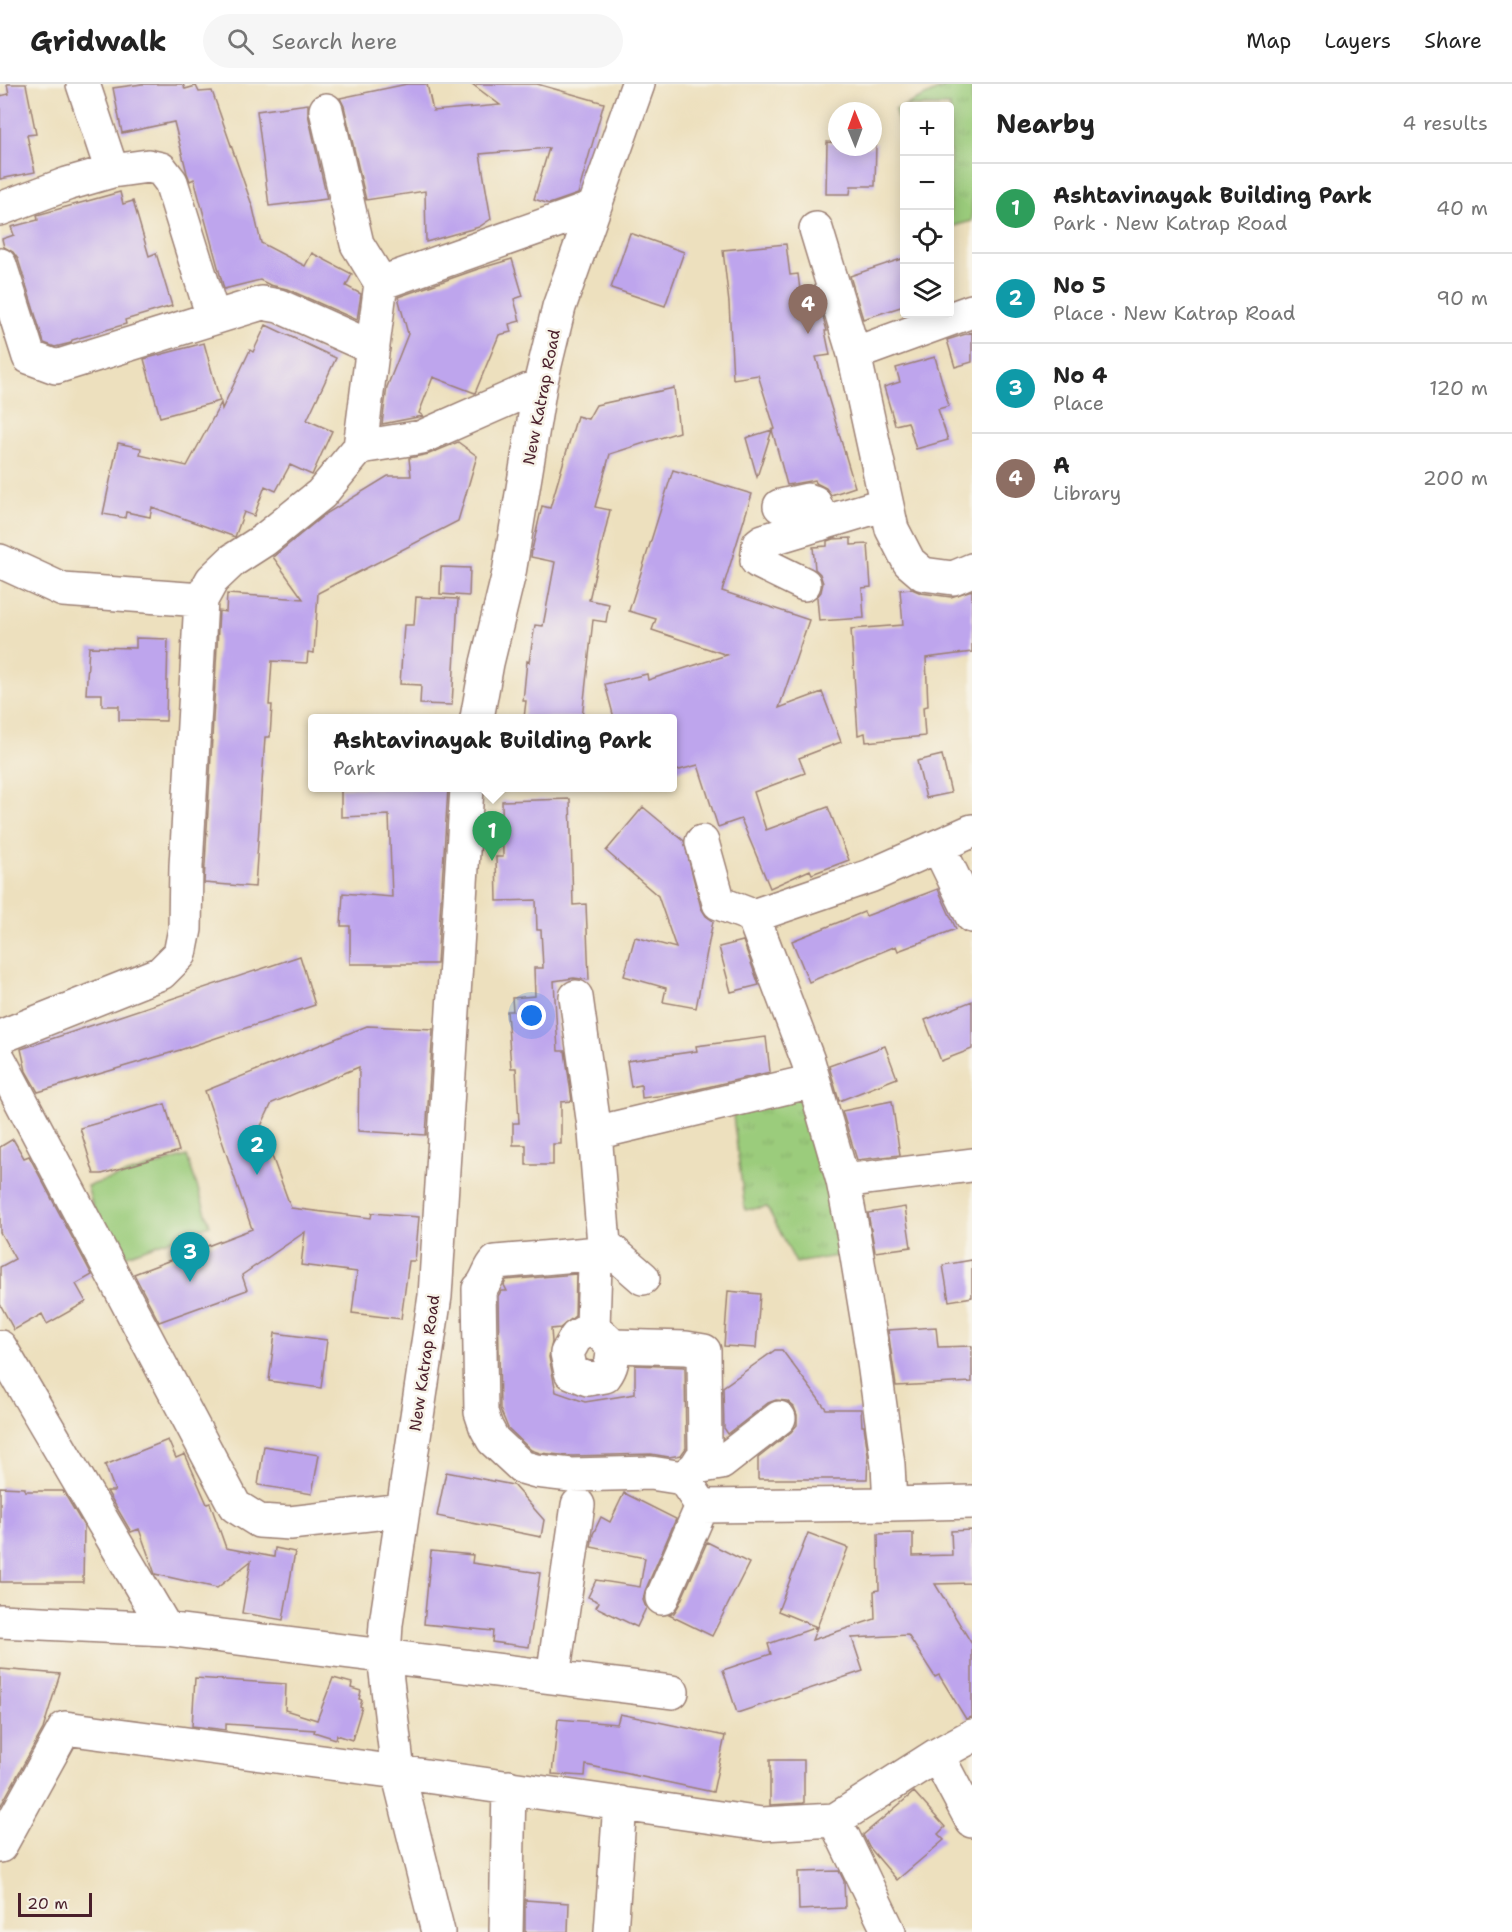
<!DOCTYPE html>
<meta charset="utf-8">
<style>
body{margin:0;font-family:"Shantell Sans",sans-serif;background:#f6f6f6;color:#222}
.controls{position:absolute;right:18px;top:18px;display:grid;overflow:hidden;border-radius:6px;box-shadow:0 3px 15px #0003}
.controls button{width:54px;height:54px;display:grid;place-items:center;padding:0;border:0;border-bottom:2px solid #e0e0e0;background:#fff;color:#222;font:30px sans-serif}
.compass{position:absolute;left:828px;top:18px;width:54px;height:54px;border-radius:50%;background:#fff;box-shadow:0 3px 15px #0003;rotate:359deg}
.scale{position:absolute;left:18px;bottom:15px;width:74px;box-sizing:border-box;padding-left:6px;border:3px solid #4a1f2b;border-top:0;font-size:16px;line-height:21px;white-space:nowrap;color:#4a1f2b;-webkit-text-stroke:4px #f7f3e8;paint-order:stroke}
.you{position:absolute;left:532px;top:932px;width:21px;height:21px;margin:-15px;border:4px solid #fff;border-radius:50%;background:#1a73e8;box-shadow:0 0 0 9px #1a73e833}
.badge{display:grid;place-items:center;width:39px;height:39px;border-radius:50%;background:#d93025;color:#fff;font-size:20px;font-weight:700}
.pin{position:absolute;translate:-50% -50px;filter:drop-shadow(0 2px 3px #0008)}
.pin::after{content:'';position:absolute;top:32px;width:21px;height:18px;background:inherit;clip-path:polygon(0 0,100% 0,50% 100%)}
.popup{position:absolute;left:308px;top:630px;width:369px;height:78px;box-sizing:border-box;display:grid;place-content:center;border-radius:6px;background:#fff;filter:drop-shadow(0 2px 4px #0005);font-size:20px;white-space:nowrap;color:#767676}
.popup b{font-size:22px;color:#222}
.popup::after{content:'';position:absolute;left:50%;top:100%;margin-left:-12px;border:12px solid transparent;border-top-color:#fff}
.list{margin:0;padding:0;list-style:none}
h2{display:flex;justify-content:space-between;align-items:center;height:78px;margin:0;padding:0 24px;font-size:26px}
h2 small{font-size:20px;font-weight:400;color:#767676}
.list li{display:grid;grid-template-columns:39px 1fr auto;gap:18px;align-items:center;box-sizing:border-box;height:90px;padding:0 24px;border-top:2px solid #e0e0e0}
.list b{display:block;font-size:22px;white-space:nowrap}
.list p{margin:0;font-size:20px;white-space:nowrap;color:#767676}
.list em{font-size:20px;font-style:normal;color:#767676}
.icon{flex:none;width:33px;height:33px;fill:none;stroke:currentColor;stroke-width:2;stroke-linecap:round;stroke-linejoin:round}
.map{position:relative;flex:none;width:972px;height:1848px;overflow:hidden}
header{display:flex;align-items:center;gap:36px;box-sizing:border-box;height:84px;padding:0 30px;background:#fff;border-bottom:2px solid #e0e0e0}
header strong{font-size:28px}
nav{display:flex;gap:33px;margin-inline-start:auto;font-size:21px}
.search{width:420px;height:54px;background:#f6f6f6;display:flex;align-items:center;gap:15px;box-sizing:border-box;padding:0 21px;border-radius:33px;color:#767676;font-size:22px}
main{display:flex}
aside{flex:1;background:#fff}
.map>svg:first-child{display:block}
.grass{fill:#9bcc7c;stroke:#727654;stroke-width:1.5}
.park{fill:url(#park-tufts);stroke:#727654;stroke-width:1.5}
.building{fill:#bea5ed}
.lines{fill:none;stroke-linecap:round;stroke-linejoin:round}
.minor-casing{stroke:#9c8074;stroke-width:36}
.minor{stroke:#fff;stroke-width:33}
.labels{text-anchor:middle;stroke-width:5;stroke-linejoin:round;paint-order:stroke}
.street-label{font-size:16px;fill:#4a1f2b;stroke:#f7f3e8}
</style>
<header>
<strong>Gridwalk</strong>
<div class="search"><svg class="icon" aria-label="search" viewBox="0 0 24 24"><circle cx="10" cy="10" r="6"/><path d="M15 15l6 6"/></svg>Search here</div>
<nav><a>Map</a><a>Layers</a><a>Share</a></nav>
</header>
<main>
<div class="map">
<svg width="972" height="1848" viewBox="0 0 972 1848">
<defs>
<pattern id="park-tufts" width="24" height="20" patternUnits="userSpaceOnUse" patternTransform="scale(1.5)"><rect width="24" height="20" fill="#9bcc7c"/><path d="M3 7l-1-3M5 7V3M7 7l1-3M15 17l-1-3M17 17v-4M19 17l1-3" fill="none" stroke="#87af6b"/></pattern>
</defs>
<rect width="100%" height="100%" fill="#f7f3e8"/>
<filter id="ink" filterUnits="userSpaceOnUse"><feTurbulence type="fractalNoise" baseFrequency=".0167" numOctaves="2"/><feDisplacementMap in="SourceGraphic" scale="12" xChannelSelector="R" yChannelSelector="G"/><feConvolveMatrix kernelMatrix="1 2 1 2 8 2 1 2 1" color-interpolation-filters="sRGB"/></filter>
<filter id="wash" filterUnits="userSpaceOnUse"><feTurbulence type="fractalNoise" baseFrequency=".008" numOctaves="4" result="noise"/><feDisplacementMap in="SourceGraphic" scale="24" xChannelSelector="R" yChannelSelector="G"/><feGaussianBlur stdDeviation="1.35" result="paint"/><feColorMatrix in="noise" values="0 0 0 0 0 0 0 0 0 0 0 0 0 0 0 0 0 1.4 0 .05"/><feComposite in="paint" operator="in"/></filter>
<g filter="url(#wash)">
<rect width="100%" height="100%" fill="#ede0be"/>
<path class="grass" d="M187 1072 210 1141 108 1178 87 1102Z"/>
<path class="park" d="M951 0H972V137L950 143V22H904V61L895 26Z
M809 1007 849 1170 796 1179 767 1123 745 1126 732 1024Z"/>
<g id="blocks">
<path class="building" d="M7 0H26L36 50 27 51 35 88 0 95V12L9 10Z
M142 0H183L185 5 196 2 199 8 212 7 253 124 261 159 305 182 312 169 352 190 346 202 361 210 357 236 287 205 270 201 260 196 224 205 194 95 190 97 187 89 174 38 122 49 113 4Z
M407 0H427L433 27 500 21 472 0H537L604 19 578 110 549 120 534 115 549 64 480 70 491 135 479 143 426 158 425 107 366 116 344 22 340 14Z
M308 20V30L327 115 269 122 257 27Z
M827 58 837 59V63H873V59H876L875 102H851L850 110H826Z
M120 108 123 120 133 117 149 172 156 169 172 222 125 236 126 240 72 256 71 259 55 263 44 259 18 175 13 168 4 163 2 155 14 151 11 143 38 136 37 131Z
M630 149 684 168 665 222 611 204Z
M786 160 790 191 798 190 802 222 819 219 827 247H825L830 271 816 273 855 403 831 411 826 404 816 399 815 396 787 401 772 346 757 393 746 354 775 345 758 291 733 295 729 219 723 166Z
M904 174V222L863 235 850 192Z
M512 175 523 212 514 215 520 237 509 240 511 248 499 251 475 309 433 293 419 329 423 332 382 340 387 303 408 250 398 213 478 185Z
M266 241 336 274 307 336 332 347 312 391 290 381 276 407 265 402 254 432 244 428 235 453 152 423 150 433 126 428 125 434 103 430 118 359 141 364 140 371 187 382 221 319 222 325 250 266 253 268Z
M972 248V278L955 283 947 256Z
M204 259 220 317 160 333 144 275Z
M935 273 949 322 938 325 948 356 916 365 908 338 895 341 884 303 900 298 896 284Z
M674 304 679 348 610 370 595 423 610 426 589 516 609 520 606 538 593 536 582 634H524L526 617H523L527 577 529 578 535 541 543 542 555 478 531 473 532 466 542 422 550 424 577 332 588 335 596 321Z
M458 358 477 372 458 437 318 509 314 569 308 568 307 579 272 577 269 621H272L270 653H265L255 803 204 799 219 527 226 528 227 510 303 515 273 473 324 431 388 392H411L409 374 429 370Z
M673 386 752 410 722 507 809 536 779 624 822 608 841 658 799 674 805 689 754 708 766 746 828 723 849 776 812 790 810 786 770 804 741 735 718 743 698 681 672 688V634H614L605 600 647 590 648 596 727 571 652 546 656 535 629 527Z
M851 454V461L868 460 871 503 862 504 864 534 819 537 817 513 821 508 823 499 820 490 815 485 813 463 827 462V457L833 455Z
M441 483 470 484 469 512 440 510Z
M912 505 921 509 951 513 972 506V568L926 574 928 622 923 623 925 652 866 658 865 649 858 651 851 545 903 541 900 506Z
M416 513 458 515 452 621 420 620 421 601 400 600 404 541H414Z
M136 554 168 555 166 637 119 636V622H102V610H86L89 563 136 564Z
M942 671 951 709 926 714 917 677Z
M341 704H448L437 880H350V842H341L343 809 392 813 389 731 341 733Z
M570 715 573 821 586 820 589 896 574 894 554 897 558 967H565L572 1017 561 1018V1060H553V1081H526V1061H513V1039H519L516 984H511L507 927H513L512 914 535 912 534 884H543L541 846H537L536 816 497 817 496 773H503L502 717Z
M643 723 684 757 701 824 706 832 713 837 696 924 663 918 666 904 624 892 635 853 676 864 658 812 606 767Z
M938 805 956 845 898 867 896 862 809 898 792 857 864 828 866 832Z
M743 857 759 901 731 908 719 863Z
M300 872 315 921 180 966 38 1008 26 987 21 965Z
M972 917V965L941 977 925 936Z
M367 942 433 945 426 1051 358 1047 359 983 272 1019 261 1042 291 1124 371 1134 372 1129 419 1133 415 1177H409L401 1235 352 1229 357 1188 301 1181 305 1148 242 1191 247 1206 159 1238 134 1190 252 1145 205 1007Z
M766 953 770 988 682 1009 642 1014 641 1001 631 1003 627 977 697 967 696 962Z
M885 962 897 994 839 1017 829 982Z
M892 1017 900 1071 857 1076 842 1027Z
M165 1020 179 1067 102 1090H94L80 1044Z
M13 1055 24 1074 29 1072 92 1191 76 1200 86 1218 47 1240 42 1230 14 1246 0 1220V1183L15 1175 0 1148V1063Z
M905 1123 911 1163 875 1168 868 1129Z
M972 1176V1213L949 1217 943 1181Z
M576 1190 575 1232 560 1244 551 1245 552 1258 549 1273 556 1308 585 1318 635 1310V1281L685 1283 686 1364 681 1371 669 1373 651 1370 572 1372 540 1369 531 1366 508 1344 500 1325 498 1212 501 1207H507L504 1201 506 1196Z
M728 1207 760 1210 756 1264 724 1262Z
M936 1243 938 1263 972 1262V1298L896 1302 888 1246Z
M275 1249 327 1256 321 1304 269 1297Z
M775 1266H782L826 1325H861L862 1342H864L868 1371 867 1395H758V1374L791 1348 797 1341V1331L794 1323 787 1317 776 1316 768 1319 728 1350 724 1344 723 1303Z
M168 1356 176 1374 185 1370 207 1420 210 1419 226 1464 274 1473 275 1464 295 1468 283 1536 242 1529 251 1477 217 1504 155 1490 139 1445 131 1448 107 1407H115L105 1381Z
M264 1362 319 1371 312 1410 258 1401Z
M446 1388 513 1401 544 1436 541 1453 437 1432Z
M0 1403 25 1404V1407H63L84 1442 83 1498H0Z
M624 1409 676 1435 645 1507 643 1516 646 1524 637 1543 596 1523 599 1518 588 1513 596 1496 640 1503 645 1474 591 1463 593 1450 601 1433 610 1438Z
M971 1446 972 1499 935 1500 972 1560V1633L966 1635 939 1591 935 1593 908 1551 852 1554 863 1587 737 1629 723 1586 771 1570 768 1560 817 1543 778 1527 808 1449 848 1464 812 1556 875 1535 874 1507 879 1506 878 1450 913 1449V1472L952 1471 951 1447Z
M707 1458 749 1479 712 1552 669 1531 674 1529 679 1521Z
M431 1467 473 1471 472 1479 540 1489 529 1563 492 1558 493 1547 424 1540Z
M0 1585 60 1590 43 1645 0 1723Z
M195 1594 286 1600 285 1626 317 1636 333 1594 352 1599 351 1604 361 1607 359 1615 362 1616 360 1622 362 1623 352 1656 337 1651 336 1655 314 1648 315 1646 226 1640V1646L192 1642Z
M620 1630 725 1652 713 1708 586 1681 585 1692 552 1690 558 1635 617 1640Z
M770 1676H804V1719L770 1721Z
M914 1708 945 1743 938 1750 944 1756 897 1796 869 1763 863 1751Z
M839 1787 844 1797 845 1824 799 1826 798 1788Z
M525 1816 569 1819 568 1848H525Z"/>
</g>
</g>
<g filter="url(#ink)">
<use href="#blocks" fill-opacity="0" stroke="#9c8074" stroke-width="1.5"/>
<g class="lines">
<g class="minor-casing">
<path id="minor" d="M112 87 148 82 161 85 171 98 213 233
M0 125 67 100 112 87 83 0
M816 145 854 270 892 445 909 478 923 490 953 494 972 486
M0 181 29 273 56 283 262 219 279 222 373 264
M381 199 593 124
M854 270 972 227
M360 363 422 353 540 301
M780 422 807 416 814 418 817 425 820 440
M0 477 63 506 201 516
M804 500 757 477 759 460 763 457 886 420
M477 634 487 579 509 489 540 301 559 223 638 0
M972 747 870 792 753 832 808 977 843 1097 854 1154 872 1264 888 1381 890 1420 972 1418
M702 758 719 819 753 832
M938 762 972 832
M576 913 595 1049 604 1160 643 1194
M0 953 161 889 180 870 185 845 186 782 201 516 212 496 233 476 264 456 321 410 360 363 381 199 357 160 326 26
M0 977 235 1422 259 1437 290 1439 403 1426
M595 1049 813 997
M843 1097 972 1081
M593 1243 613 1262C613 1274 612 1283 605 1292L588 1295 571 1288 567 1269 576 1253 593 1243 595 1180 588 1170 496 1178C488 1186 488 1197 479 1205L481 1328 486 1343 493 1356 522 1383 536 1387 571 1391 651 1389 683 1394 702 1422
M613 1262 686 1264 704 1267 705 1369 696 1383 683 1394
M0 1263 166 1545
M696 1383 721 1379 779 1334
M702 1422 890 1420
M662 1514 702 1422
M0 1537 166 1545 672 1608
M553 1593 578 1421
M937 1671 972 1737
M835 1736 889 1848
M0 1762 65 1644 398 1688 762 1740 835 1736 937 1671 972 1652
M438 1848 398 1688 384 1572 386 1540 435 1212 467 704
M506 1848 509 1703
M611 1848 620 1719"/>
</g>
<use href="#minor" class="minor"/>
</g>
</g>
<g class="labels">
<g class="street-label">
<text transform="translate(541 313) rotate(-79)" y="6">New Katrap Road</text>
<text transform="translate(424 1279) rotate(-82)" y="6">New Katrap Road</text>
</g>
</g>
</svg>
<div class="controls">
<button>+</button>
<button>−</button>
<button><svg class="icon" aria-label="locate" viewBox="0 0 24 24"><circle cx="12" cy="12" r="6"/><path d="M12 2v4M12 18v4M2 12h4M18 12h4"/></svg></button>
<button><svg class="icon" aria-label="layers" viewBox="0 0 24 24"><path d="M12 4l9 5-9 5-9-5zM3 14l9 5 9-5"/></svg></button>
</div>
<svg class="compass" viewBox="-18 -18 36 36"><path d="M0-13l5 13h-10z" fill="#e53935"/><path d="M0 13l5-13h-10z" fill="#767676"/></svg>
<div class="scale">20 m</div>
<div class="you"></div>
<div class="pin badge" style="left:492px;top:777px;background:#2e9e5b">1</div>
<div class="popup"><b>Ashtavinayak Building Park</b>Park</div>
<div class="pin badge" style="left:257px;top:1091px;background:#0f9aa8">2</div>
<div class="pin badge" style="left:190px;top:1198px;background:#0f9aa8">3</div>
<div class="pin badge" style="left:808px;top:250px;background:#8d6e63">4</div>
</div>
<aside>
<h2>Nearby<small>4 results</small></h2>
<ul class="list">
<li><span class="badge" style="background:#2e9e5b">1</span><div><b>Ashtavinayak Building Park</b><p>Park · New Katrap Road</p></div><em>40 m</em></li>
<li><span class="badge" style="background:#0f9aa8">2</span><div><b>No 5</b><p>Place · New Katrap Road</p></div><em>90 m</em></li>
<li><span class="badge" style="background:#0f9aa8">3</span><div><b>No 4</b><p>Place</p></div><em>120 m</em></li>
<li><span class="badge" style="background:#8d6e63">4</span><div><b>A</b><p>Library</p></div><em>200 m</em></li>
</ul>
</aside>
</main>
